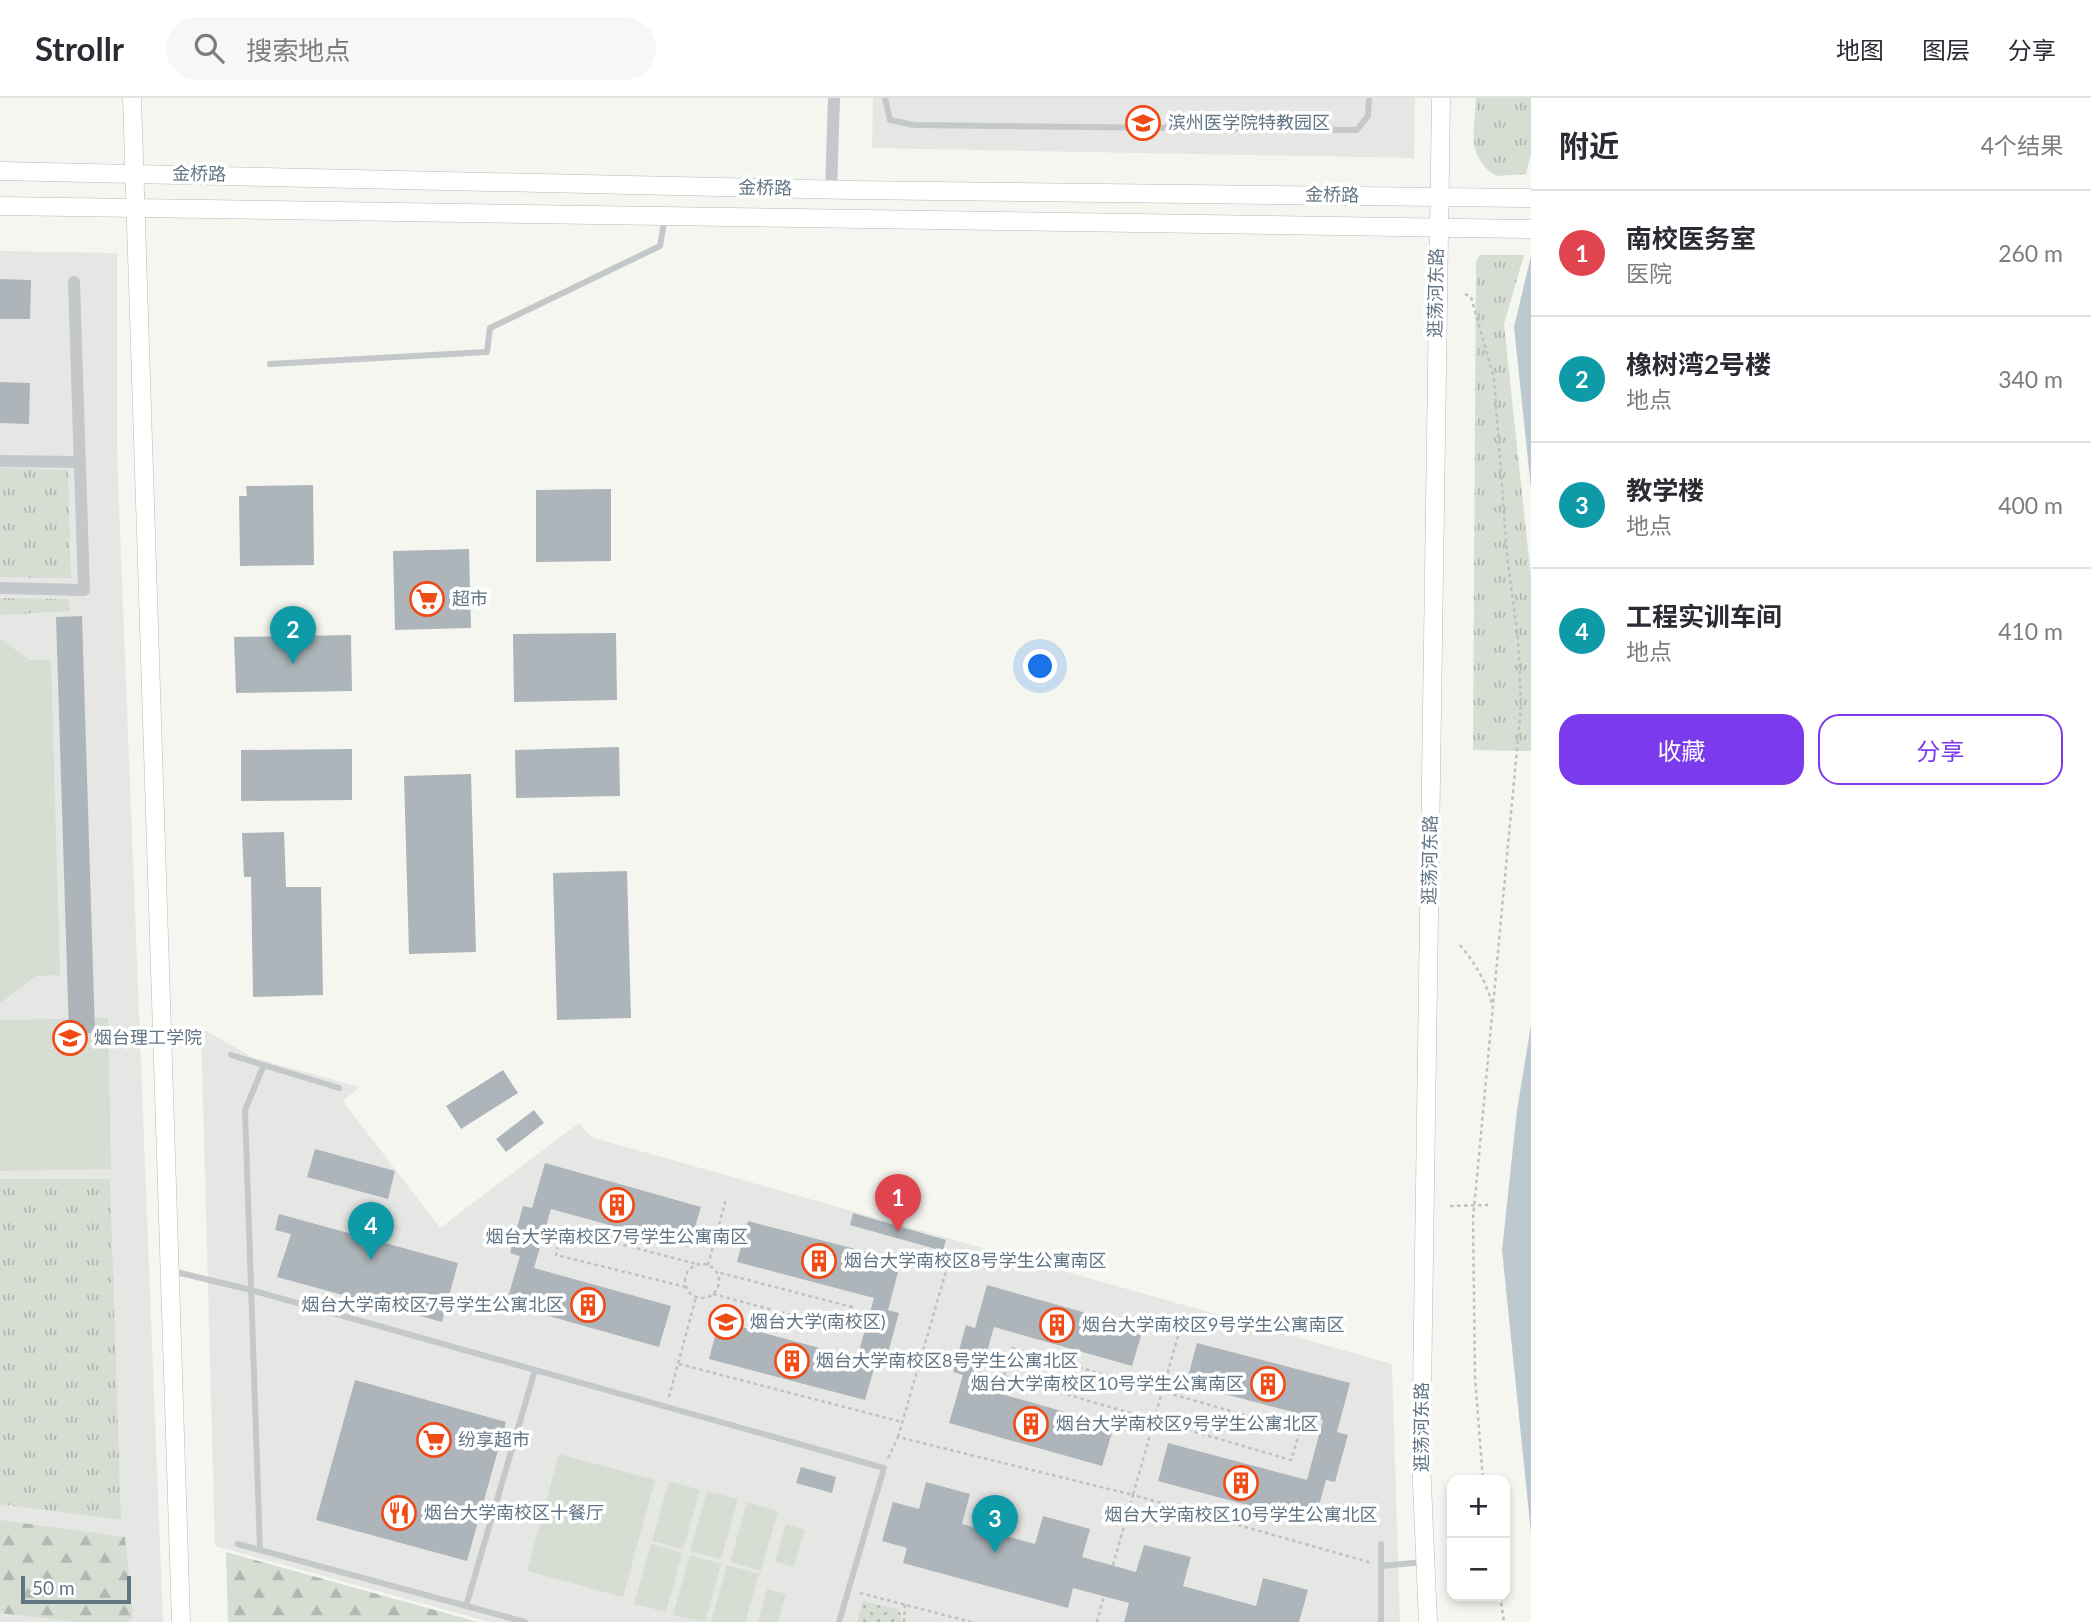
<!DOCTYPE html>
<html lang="zh">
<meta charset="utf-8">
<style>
body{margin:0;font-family:Lato,"Noto Sans SC",sans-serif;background:#f7f7f7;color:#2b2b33}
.controls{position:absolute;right:21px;bottom:21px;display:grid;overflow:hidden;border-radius:14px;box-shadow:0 4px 10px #0003}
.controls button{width:63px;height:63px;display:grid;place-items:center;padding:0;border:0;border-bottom:2px solid #e1e1e2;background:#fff;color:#2b2b33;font:35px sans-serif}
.scale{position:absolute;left:21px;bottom:18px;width:110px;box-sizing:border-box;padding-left:7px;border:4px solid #627585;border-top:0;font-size:19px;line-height:24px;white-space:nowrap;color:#627585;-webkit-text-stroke:5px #fff;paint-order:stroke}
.you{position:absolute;left:1041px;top:569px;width:24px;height:24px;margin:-18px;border:5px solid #fff;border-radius:50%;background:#1a73e8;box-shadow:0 0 0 10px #1a73e833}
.badge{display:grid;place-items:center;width:46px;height:46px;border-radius:50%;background:#7c3aed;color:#fff;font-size:23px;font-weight:700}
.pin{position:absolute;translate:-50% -58px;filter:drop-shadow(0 2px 4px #0008)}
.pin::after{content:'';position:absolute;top:37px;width:24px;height:21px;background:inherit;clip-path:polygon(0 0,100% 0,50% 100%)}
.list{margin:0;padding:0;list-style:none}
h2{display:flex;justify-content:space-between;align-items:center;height:91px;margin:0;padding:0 28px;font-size:30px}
h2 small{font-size:23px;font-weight:400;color:#7c7c81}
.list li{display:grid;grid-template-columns:46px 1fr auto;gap:21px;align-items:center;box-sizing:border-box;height:126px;padding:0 28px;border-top:2px solid #e1e1e2}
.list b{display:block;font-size:26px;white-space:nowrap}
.list p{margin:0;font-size:23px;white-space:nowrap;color:#7c7c81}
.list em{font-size:23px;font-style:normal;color:#7c7c81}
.actions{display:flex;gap:14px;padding:21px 28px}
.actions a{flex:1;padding:16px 0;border:2px solid #7c3aed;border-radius:21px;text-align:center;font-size:24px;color:#7c3aed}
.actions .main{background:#7c3aed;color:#fff}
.icon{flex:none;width:38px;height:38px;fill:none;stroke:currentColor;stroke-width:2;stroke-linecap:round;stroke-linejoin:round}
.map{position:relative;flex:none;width:1531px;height:1524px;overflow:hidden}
header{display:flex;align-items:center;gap:42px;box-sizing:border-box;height:98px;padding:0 35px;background:#fff;border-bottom:2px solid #e1e1e2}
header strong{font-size:33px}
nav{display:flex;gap:38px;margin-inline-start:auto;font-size:24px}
.search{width:490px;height:63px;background:#f7f7f7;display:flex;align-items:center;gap:18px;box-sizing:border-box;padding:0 24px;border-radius:38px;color:#7c7c81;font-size:26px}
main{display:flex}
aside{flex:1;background:#fff}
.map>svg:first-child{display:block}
.built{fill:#e6e7e5}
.grass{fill:url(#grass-tufts)}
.forest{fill:url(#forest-firs)}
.park{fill:url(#park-dots)}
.pitch{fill:#d6ddd2}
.water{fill:#bdc9ce}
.building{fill:#adb5ba}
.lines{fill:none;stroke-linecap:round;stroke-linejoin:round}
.secondary-casing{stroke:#b4babe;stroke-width:19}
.path{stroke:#bec0c2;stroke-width:2.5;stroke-dasharray:3.5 3.5;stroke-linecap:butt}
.lane{stroke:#c4c8cb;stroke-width:6}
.street{stroke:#c4c8cb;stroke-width:12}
.secondary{stroke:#fff;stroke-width:18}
.labels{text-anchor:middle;stroke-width:7;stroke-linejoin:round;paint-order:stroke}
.poi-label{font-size:18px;fill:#627585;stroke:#fff;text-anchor:start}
.street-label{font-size:18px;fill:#627585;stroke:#fff}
</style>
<header>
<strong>Strollr</strong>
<div class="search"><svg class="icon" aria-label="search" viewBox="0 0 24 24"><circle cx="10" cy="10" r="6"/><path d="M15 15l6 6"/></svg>搜索地点</div>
<nav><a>地图</a><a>图层</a><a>分享</a></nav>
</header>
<main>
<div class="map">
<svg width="1531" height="1524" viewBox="0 0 1531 1524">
<defs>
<pattern id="grass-tufts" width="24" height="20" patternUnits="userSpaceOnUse" patternTransform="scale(1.75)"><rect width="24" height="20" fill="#d6ddd2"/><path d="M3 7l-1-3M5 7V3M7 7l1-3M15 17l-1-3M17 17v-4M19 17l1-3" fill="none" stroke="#b1b8b0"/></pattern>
<pattern id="forest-firs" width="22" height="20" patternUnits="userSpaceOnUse" patternTransform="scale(1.75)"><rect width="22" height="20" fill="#d6ddd2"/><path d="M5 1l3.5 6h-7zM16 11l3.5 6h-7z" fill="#b1b8b0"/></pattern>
<pattern id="park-dots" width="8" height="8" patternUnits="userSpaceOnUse" patternTransform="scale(1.75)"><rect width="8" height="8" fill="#d6ddd2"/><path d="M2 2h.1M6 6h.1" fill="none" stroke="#b1b8b0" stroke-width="1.8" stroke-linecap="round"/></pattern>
</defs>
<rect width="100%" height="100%" fill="#f6f6f1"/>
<path class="built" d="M873 0H1415L1414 60 872 50Z
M0 153 117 155V356L163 1524H0Z
M201 930 254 960 360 989 343 1003 440 1130 579 1025 591 1039 1392 1266 1400 1524H489L215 1448Z"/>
<path class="grass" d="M1476 0H1531V55L1526 76 1496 78C1465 57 1475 34 1476 0Z
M1480 157H1524L1504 226 1531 480V653L1473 652 1476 163Z
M0 370 68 372 71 480 0 479Z
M0 500 69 501 70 513 0 517Z
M0 1081H110L121 1422 0 1406Z"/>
<path class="forest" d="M0 1422 125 1439 133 1520 127 1524H76L0 1515Z
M226 1454 478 1524H228Z"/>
<path class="park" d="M863 1503 900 1512 902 1524H857Z"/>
<path class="pitch" d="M0 540 29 562H51L60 877 36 878 0 905Z
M108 920 111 1071 0 1073V922Z
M559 1356 655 1382 623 1499 527 1473Z
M669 1383 700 1392 683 1451 652 1443Z
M707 1393 738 1401 721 1461 690 1453Z
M747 1404 778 1413 761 1473 730 1464Z
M786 1426 805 1432 794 1469 775 1464Z
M651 1446 682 1455 666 1514 634 1506Z
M690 1457 721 1466 705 1524 673 1517Z
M727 1467 759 1476 745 1524H711Z
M767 1491 786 1496 778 1524H758Z"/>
<path class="water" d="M1531 158V391L1514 229Z
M1531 927V1435L1502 1152 1517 1012Z"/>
<path class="building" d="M0 181 31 182 30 221H0Z
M0 284 30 285 29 326 0 325Z
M313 387 314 467 240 468 239 398H247L246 388Z
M611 391V463L536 464V392Z
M469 451 471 530 395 532 393 453Z
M82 518 95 935 69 936 56 519Z
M616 535 617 602 514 604 513 536Z
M351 537 352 593 236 595 234 539Z
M619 649 620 698 516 700 515 652Z
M352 651V702L241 703V652Z
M471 676 476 854 409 856 404 678Z
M284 734 286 789H321L323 897 253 899 251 779H244L242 735Z
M627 773 631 920 557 922 553 775Z
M503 972 518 995 461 1031 446 1008Z
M534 1012 544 1025 506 1054 496 1041Z
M315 1051 395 1073 388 1101 307 1079Z
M545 1065 701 1109 689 1149 551 1111 534 1170 671 1208 659 1249 506 1206 520 1158 510 1155 523 1108 532 1110Z
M853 1115 946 1142 943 1153 850 1127Z
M279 1116 458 1165 442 1224 277 1179 291 1136 275 1132Z
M748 1123 901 1163 888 1212 899 1215 886 1262 877 1260 865 1302 709 1261 719 1223 857 1260 874 1200 737 1164Z
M987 1187 1143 1231 1132 1268 994 1229 977 1289 1114 1328 1102 1368 949 1325 963 1277 953 1274 966 1227 975 1230Z
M1197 1245 1350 1285 1337 1334 1348 1337 1335 1384 1326 1382 1314 1425 1158 1383 1168 1345 1307 1382 1323 1322 1186 1286Z
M355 1282 506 1324 467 1463 316 1422Z
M801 1369 836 1379 832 1395 796 1385Z
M926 1384 970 1396 962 1426 1035 1446 1043 1418 1090 1431 1082 1459 1136 1474 1144 1447 1191 1459 1183 1488 1256 1508 1263 1480 1308 1492 1299 1524H1124L1129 1505 1073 1490 1068 1510 903 1465 907 1450 882 1443 893 1404 919 1411Z"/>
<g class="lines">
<g class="secondary-casing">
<path id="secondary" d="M132 0 181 1524
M0 73 850 92 1531 100
M0 108 1531 131
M1428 1524 1421 1362 1441 0"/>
</g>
<path class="path" d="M1465 196 1471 199 1494 280 1507 457 1518 540 1521 608 1473 1121 1475 1279 1483 1382
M1460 847C1476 866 1487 885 1493 910
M1450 1108 1488 1107
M685 1183a17 17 0 1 1 34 0a17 17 0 1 1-34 0Z
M708 1167 726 1101
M686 1189 556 1157 562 1131 697 1166
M713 1196 846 1232 852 1209 717 1174
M1012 1250 1300 1333 1291 1362 1004 1278Z
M679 1266 902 1324
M669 1299 696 1199
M898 1339 947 1170
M888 1360 898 1339 1133 1397 1181 1227
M1451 1401H1452
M1113 1467 1133 1397 1372 1465
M860 1495 971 1524
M1500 1498 1504 1524
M904 1524 905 1506
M1097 1524 1104 1498"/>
<path class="lane" d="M885 0 890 22 914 27 1357 32 1368 18 1369 0
M270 266 487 254 490 230 660 148 665 119
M231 957 339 990
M172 1173 251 1192 884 1370 839 1524
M238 1446 525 1524
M260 1452 245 1012 263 969
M1381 1468 1424 1464
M466 1508 535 1272
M1381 1524V1446"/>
<path class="street" d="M831 92 834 0
M0 363 77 364
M0 490 84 492 74 184"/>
<use href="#secondary" class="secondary"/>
</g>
<defs>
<g id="school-ring" transform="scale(1.75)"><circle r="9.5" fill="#fff" stroke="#f04b17" stroke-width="1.5"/><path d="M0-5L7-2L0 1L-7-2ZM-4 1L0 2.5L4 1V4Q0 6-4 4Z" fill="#f04b17"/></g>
<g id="supermarket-ring" transform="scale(1.75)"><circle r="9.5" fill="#fff" stroke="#f04b17" stroke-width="1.5"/><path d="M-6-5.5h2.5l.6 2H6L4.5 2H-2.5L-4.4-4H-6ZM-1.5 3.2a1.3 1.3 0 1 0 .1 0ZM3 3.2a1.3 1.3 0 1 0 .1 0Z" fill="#f04b17"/></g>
<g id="university-ring" transform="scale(1.75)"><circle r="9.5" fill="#fff" stroke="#f04b17" stroke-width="1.5"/><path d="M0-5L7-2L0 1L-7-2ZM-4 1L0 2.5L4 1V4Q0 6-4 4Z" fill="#f04b17"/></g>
<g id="building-ring" transform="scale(1.75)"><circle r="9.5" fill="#fff" stroke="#f04b17" stroke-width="1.5"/><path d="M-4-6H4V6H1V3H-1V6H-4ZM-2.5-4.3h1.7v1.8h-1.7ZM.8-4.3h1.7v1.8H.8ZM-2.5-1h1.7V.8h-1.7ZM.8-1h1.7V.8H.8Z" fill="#f04b17"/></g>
<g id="restaurant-ring" transform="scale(1.75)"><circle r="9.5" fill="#fff" stroke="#f04b17" stroke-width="1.5"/><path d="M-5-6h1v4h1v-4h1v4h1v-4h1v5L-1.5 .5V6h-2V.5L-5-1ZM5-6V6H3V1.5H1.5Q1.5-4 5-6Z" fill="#f04b17"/></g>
</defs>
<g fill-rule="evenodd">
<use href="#school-ring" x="1143" y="25"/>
<use href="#supermarket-ring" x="427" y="501"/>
<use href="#university-ring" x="70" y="940"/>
<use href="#building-ring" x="617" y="1107"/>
<use href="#building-ring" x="819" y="1163"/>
<use href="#building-ring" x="588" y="1207"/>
<use href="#university-ring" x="726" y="1224"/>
<use href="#building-ring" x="1057" y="1227"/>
<use href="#building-ring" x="792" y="1263"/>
<use href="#building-ring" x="1268" y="1286"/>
<use href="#building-ring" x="1031" y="1326"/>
<use href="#supermarket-ring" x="434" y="1342"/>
<use href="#building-ring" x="1241" y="1385"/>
<use href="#restaurant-ring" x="399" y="1415"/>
</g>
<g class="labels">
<g class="poi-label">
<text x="1168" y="31">滨州医学院特教园区</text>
<text x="452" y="507">超市</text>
<text x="94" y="946">烟台理工学院</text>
<text x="617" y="1145" text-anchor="middle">烟台大学南校区7号学生公寓南区</text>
<text x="844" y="1169">烟台大学南校区8号学生公寓南区</text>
<text x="564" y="1213" text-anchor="end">烟台大学南校区7号学生公寓北区</text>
<text x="750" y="1230">烟台大学(南校区)</text>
<text x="1082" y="1233">烟台大学南校区9号学生公寓南区</text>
<text x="816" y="1269">烟台大学南校区8号学生公寓北区</text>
<text x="1244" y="1292" text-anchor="end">烟台大学南校区10号学生公寓南区</text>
<text x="1056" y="1332">烟台大学南校区9号学生公寓北区</text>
<text x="458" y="1348">纷享超市</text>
<text x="424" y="1421">烟台大学南校区十餐厅</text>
<text x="1241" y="1423" text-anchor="middle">烟台大学南校区10号学生公寓北区</text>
</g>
<g class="street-label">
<text transform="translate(199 76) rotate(1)" y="6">金桥路</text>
<text transform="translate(765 90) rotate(1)" y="6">金桥路</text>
<text transform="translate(1332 97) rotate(1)" y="6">金桥路</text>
<text transform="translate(1436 195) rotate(-89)" y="6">逛荡河东路</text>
<text transform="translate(1430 762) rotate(-89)" y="6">逛荡河东路</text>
<text transform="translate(1422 1329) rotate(-90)" y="6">逛荡河东路</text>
</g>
</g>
</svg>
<div class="controls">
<button>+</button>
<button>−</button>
</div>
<div class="scale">50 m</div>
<div class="you"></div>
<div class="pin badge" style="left:898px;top:1134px;background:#e0444e">1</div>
<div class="pin badge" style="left:293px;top:566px;background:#0f9aa8">2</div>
<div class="pin badge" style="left:995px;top:1455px;background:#0f9aa8">3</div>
<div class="pin badge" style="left:371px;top:1162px;background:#0f9aa8">4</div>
</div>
<aside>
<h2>附近<small>4个结果</small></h2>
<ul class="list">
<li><span class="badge" style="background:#e0444e">1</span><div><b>南校医务室</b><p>医院</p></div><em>260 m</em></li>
<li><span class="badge" style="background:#0f9aa8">2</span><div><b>橡树湾2号楼</b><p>地点</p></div><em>340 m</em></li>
<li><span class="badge" style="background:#0f9aa8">3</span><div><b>教学楼</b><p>地点</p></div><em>400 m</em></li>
<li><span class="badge" style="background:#0f9aa8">4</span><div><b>工程实训车间</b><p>地点</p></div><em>410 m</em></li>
</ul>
<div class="actions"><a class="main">收藏</a><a>分享</a></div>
</aside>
</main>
